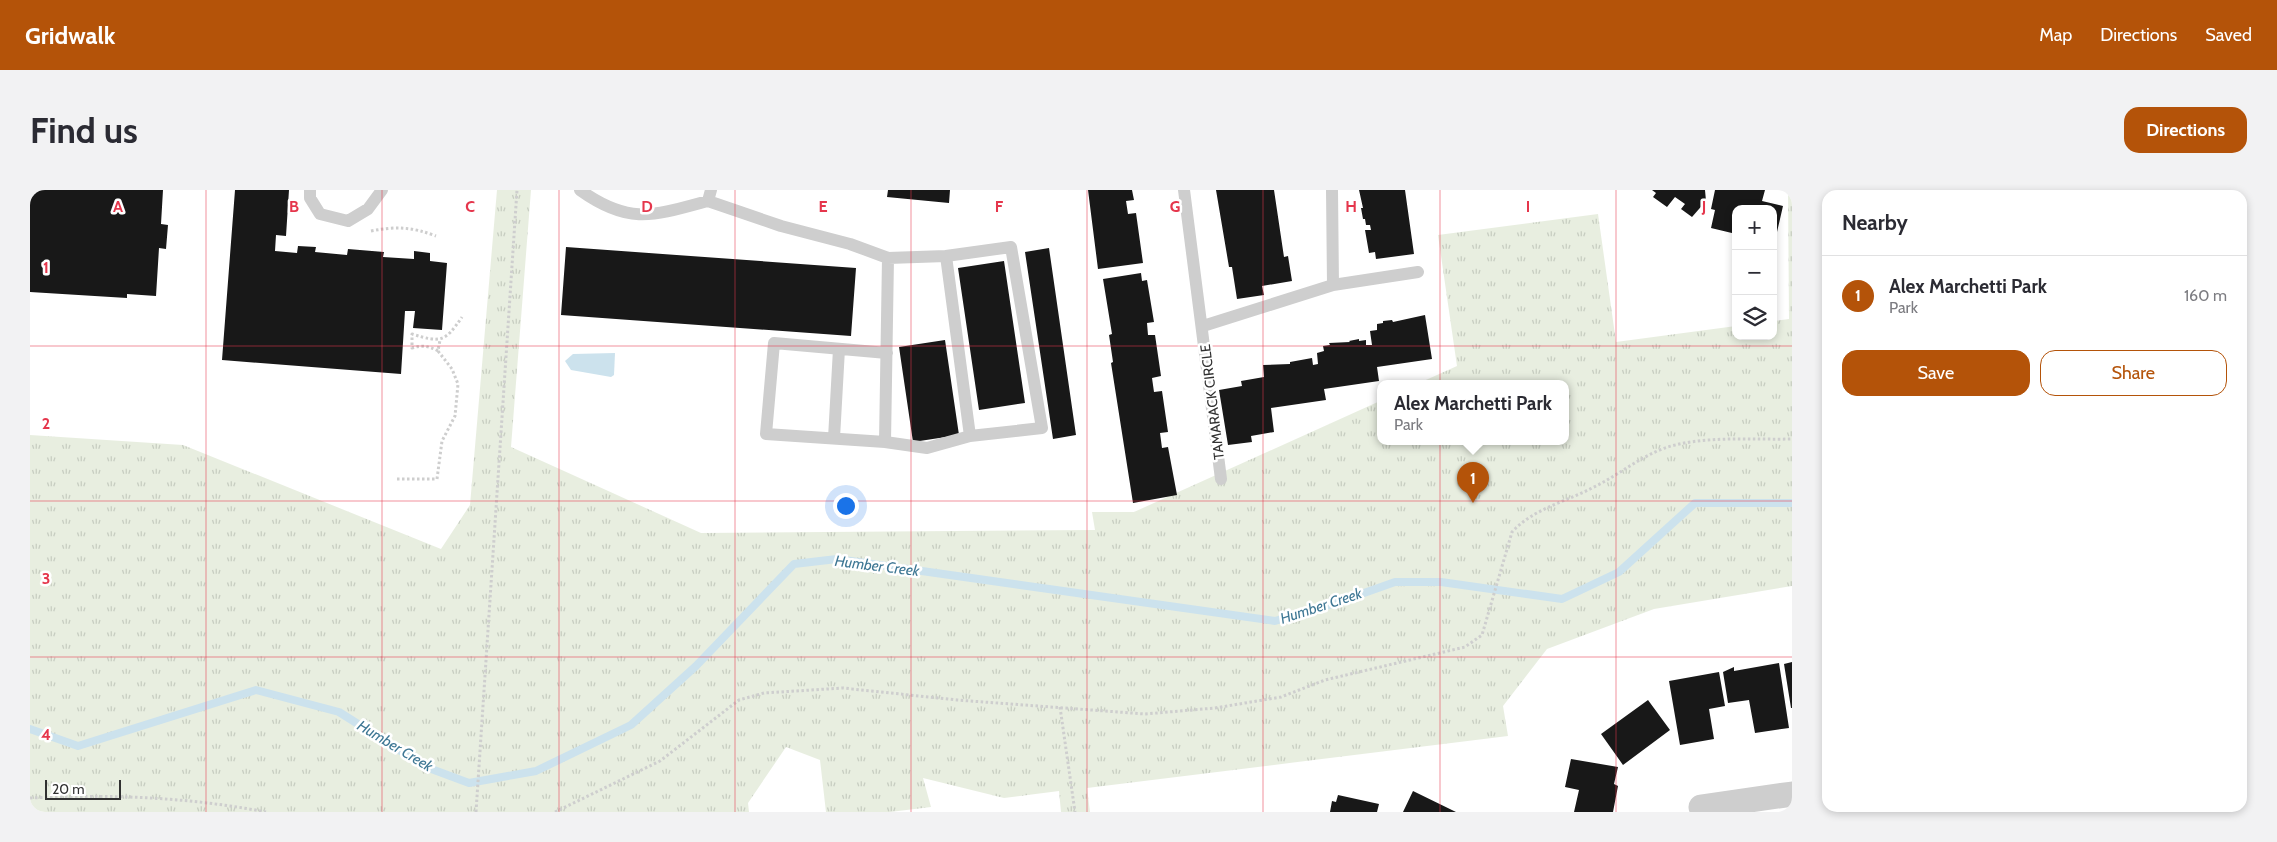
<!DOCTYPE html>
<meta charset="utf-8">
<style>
body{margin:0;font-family:Cabin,sans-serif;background:#f2f2f3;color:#2b2b33}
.controls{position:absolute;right:15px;top:15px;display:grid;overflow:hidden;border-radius:10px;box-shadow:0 2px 8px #0003}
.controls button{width:45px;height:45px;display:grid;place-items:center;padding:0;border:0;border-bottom:1px solid #e1e1e2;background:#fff;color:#2b2b33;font:25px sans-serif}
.scale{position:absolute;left:15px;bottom:12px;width:76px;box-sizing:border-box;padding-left:5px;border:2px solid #313131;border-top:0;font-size:14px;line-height:18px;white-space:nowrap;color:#313131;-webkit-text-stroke:4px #fff;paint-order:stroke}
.you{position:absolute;left:815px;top:315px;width:18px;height:18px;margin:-12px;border:4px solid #fff;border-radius:50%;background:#1a73e8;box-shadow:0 0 0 8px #1a73e833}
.badge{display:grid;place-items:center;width:32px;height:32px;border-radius:50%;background:#b45309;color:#fff;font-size:16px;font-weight:700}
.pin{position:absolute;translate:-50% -41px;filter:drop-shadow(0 1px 2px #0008)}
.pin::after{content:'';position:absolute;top:26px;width:18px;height:15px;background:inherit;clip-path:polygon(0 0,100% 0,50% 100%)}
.popup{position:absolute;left:1347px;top:190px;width:192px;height:65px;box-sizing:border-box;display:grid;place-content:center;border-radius:10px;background:#fff;filter:drop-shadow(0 1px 4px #0005);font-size:16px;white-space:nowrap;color:#7c7c81}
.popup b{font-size:19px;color:#2b2b33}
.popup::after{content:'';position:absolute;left:50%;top:100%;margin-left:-10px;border:10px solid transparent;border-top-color:#fff}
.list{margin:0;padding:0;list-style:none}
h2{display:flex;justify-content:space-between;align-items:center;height:65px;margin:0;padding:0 20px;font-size:21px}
h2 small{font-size:16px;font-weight:400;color:#7c7c81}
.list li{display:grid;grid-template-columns:32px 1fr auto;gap:15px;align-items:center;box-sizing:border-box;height:80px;padding:0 20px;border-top:1px solid #e1e1e2}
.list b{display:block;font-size:19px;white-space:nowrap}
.list p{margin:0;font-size:16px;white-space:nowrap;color:#7c7c81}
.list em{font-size:16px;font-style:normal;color:#7c7c81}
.actions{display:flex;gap:10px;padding:15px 20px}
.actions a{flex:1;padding:11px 0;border:1px solid #b45309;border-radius:15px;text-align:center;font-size:18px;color:#b45309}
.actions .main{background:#b45309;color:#fff}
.icon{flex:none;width:28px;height:28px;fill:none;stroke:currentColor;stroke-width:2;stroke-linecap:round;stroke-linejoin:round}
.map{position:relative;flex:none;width:1762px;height:622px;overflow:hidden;border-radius:15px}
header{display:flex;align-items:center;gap:30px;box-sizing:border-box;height:70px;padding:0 25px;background:#b45309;color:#fff}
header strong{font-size:24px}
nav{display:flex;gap:28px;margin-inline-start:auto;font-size:18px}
.intro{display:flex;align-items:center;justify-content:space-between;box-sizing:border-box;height:120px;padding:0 30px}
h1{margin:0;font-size:35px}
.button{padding:12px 22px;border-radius:15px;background:#b45309;color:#fff;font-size:18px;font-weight:700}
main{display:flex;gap:30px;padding:0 30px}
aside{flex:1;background:#fff;border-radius:15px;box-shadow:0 2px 8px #0003}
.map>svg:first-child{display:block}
.park{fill:url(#park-tufts)}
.water{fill:#cce2ed}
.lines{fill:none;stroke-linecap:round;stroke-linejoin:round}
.stream{stroke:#cce2ed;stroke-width:8}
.building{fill:#181818}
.path{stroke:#cecece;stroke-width:3;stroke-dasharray:2.5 2.5;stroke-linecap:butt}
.service{stroke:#cecece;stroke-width:12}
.minor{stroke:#cecece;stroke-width:25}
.grid{fill:none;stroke:#e5364c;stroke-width:1;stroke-opacity:0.55}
.labels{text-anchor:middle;stroke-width:5;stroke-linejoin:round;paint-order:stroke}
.street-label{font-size:14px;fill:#313131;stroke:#fff}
.water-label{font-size:15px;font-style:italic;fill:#3e7794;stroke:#fff}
.grid-label{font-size:16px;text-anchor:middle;font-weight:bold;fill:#e5364c;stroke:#fff;stroke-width:5;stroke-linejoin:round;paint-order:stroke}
</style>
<header>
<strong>Gridwalk</strong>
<nav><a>Map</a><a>Directions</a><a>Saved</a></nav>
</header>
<div class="intro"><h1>Find us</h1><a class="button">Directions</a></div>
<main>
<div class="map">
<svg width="1762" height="622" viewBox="0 0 1762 622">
<defs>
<pattern id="park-tufts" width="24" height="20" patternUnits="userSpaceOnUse" patternTransform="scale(1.25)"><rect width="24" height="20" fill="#e8eee0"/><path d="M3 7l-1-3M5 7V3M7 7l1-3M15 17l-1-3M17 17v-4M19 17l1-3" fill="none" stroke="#c7cdc1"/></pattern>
</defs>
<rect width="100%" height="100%" fill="#fff"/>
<path class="park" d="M467 0H501L481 257 671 343 1065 340 1062 322H1104L1350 211V252H1536V194H1387L1427 176 1408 45 1568 24 1586 152 1706 136V146H1743V131L1759 129 1758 0H1762V396L1624 419 1517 459 1473 516 1478 546 1057 598 1060 622H1031L1029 601 974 608 893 588 901 617 860 622H796L790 570 756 557 718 613 719 622H0V245L153 255 411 359 440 315Z"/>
<path class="water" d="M585 163 584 185 581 187 541 180 535 171 543 164Z"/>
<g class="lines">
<path class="stream" d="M0 539 48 556 226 500 309 522 396 577 439 593 506 581 601 535 666 476 764 374 807 369 1245 431 1303 414 1365 392H1411L1532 409 1589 382 1665 313H1762"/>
</g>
<path class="building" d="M0 0H133L131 34 138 35 136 59 129 58 126 106 97 104V108L0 102Z
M205 0H259L256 46 246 45 245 61 267 63 268 56 286 57 285 62 317 65 318 59 354 62 353 67 384 69V61L400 63V71L417 73 412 140 383 138 385 121H375L371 184 192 170Z
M858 0H920L919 13 857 7Z
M1058 0H1102L1104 10 1096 11 1098 24 1106 23 1113 73 1068 79Z
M1186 0H1244L1254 67 1258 66 1262 91 1232 96 1234 105 1207 109 1202 77H1199Z
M1329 0H1375L1384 64 1346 69 1345 62 1339 63 1335 40H1341L1340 35H1336L1335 29H1333L1331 18H1333Z
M1622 0H1675L1676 11 1662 27 1651 19 1655 14 1645 7 1637 17 1623 7 1626 3Z
M1685 0H1735L1732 11 1753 16 1744 55 1743 19H1706V44L1681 38 1685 20 1681 19Z
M536 57 826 78 821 146 531 125Z
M1019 58 1046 245 1023 249 995 62Z
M974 71 995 213 949 220 928 78Z
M1111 83 1112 91 1117 90 1124 132 1117 133 1118 145H1125L1131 186 1122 188 1124 202 1132 201 1138 242 1130 243 1132 258 1138 257 1147 305 1103 313 1081 173 1083 172 1079 145 1082 144 1073 89Z
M1395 125 1402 169 1347 177 1349 191 1294 199 1296 210 1241 218 1244 242 1221 246 1222 252 1198 255 1189 200 1212 196 1211 191 1234 187 1233 175 1260 174V172L1282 168 1283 175 1288 174 1287 163 1294 161 1293 156 1300 155 1299 153 1320 152 1319 151 1329 149V151L1336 150V155H1342L1340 141 1347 140V134L1353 133V131L1362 130 1363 132Z
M915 150 929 245 883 252 869 157Z
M1762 472V518H1761L1754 474Z
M1749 473 1759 538 1725 543 1719 510 1698 513 1693 482 1704 477V481Z
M1689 482 1695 516 1679 519 1684 549 1650 555 1639 491Z
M1618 510 1640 540 1593 575 1571 544Z
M1541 569 1588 577 1584 594 1588 596 1583 622H1544L1549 600 1535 597Z
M1383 601 1426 622H1373Z
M1308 605 1349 614 1347 622H1300L1302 611 1306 612Z"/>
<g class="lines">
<path class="path" d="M341 41C367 36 382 37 406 46
M408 161C399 156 392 155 382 158V144C411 153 415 152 432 127
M367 289H407L412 251 425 226 428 194 422 179 408 161 410 150
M1030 517 1045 622
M0 608C79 604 157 607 236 622
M446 622 487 0
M525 622 630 571 709 510 734 503 813 498 927 510 1115 524 1185 518 1251 507 1295 490 1435 457 1452 445 1482 342C1503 319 1535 312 1562 298 1587 286 1607 269 1632 259 1670 245 1722 250 1762 249"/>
<path class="service" d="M280 0V8L290 24 318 31 338 19 352 0
M550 0C599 35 623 26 678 11L681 0
M1154 0 1191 289
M678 11 751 36 820 54 858 68 855 252 736 244 744 153 857 163
M858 68 916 66 940 246 1012 238 981 57 916 66
M1303 95 1388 82
M1173 136 1303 95 1302 0
M804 248 809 159
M855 252 897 258 940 246"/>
<path class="minor" d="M1671 617 1762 604"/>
</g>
<path class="grid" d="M176 0V622M352 0V622M529 0V622M705 0V622M881 0V622M1057 0V622M1233 0V622M1410 0V622M1586 0V622M0 156H1762M0 311H1762M0 467H1762"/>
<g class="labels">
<g class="street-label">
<text transform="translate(1182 212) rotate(-97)" y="5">TAMARACK CIRCLE</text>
</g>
<g class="water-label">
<text transform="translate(847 376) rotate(7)" y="5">Humber Creek</text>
<text transform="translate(1291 416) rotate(-18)" y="5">Humber Creek</text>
<text transform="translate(365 556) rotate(31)" y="5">Humber Creek</text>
</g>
</g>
<g class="grid-label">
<text x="88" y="22">A</text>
<text x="264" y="22">B</text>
<text x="440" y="22">C</text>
<text x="617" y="22">D</text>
<text x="793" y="22">E</text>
<text x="969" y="22">F</text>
<text x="1145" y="22">G</text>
<text x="1321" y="22">H</text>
<text x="1498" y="22">I</text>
<text x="1674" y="22">J</text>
<text x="16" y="83">1</text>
<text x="16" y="239">2</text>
<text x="16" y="394">3</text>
<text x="16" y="550">4</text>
</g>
</svg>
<div class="controls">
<button>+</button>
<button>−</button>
<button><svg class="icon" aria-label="layers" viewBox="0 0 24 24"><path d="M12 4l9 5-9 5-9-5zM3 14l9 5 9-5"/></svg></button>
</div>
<div class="scale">20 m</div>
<div class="you"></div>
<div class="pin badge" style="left:1443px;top:313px">1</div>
<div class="popup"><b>Alex Marchetti Park</b>Park</div>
</div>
<aside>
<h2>Nearby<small></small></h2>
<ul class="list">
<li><span class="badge">1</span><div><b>Alex Marchetti Park</b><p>Park</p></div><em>160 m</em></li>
</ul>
<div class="actions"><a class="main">Save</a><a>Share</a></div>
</aside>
</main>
